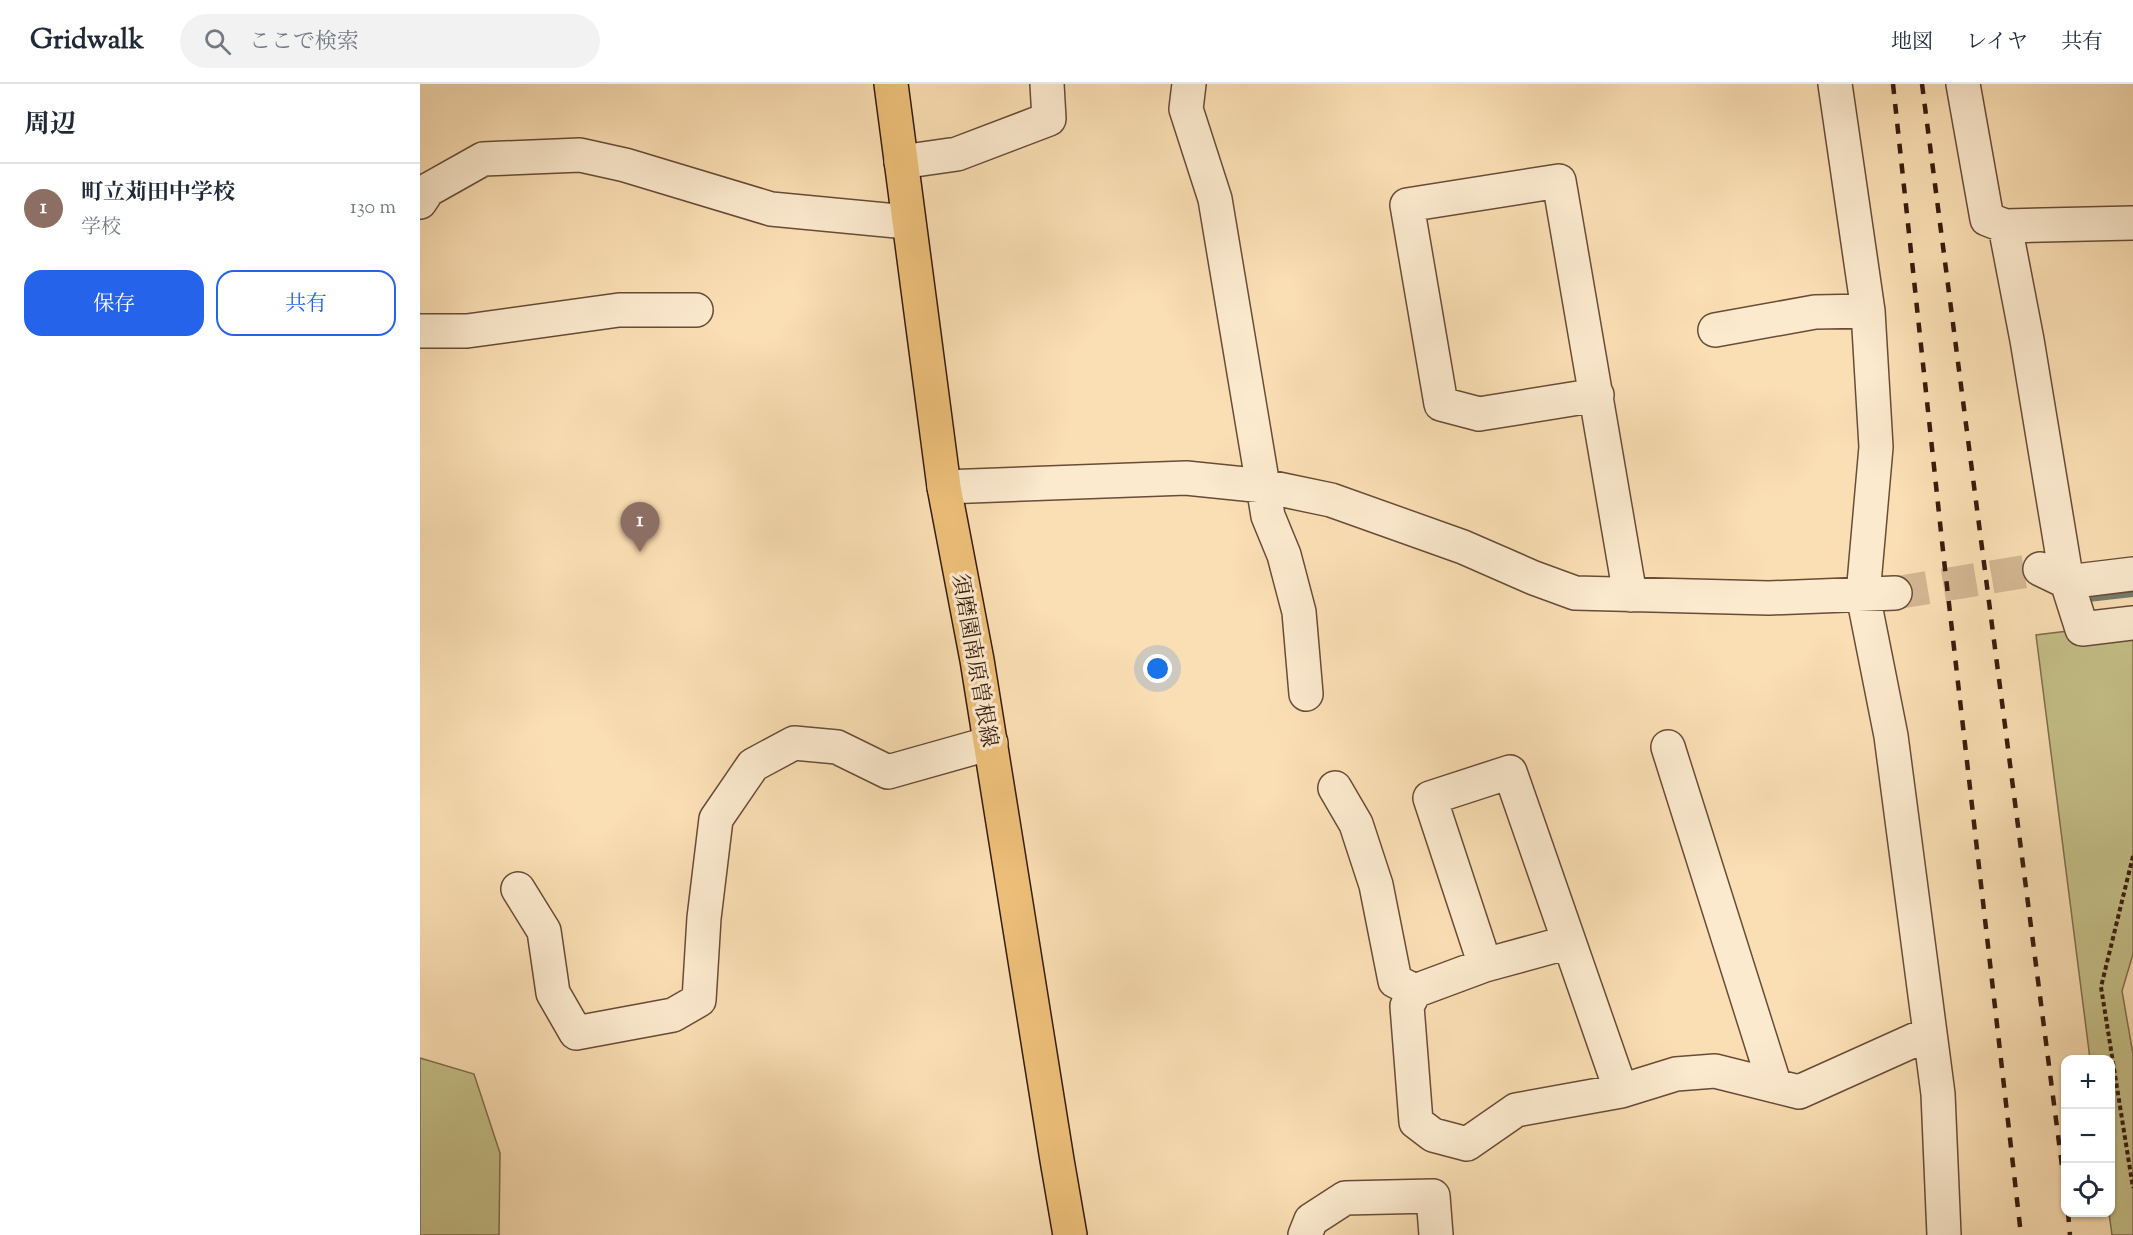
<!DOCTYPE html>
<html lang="ja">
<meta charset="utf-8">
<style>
body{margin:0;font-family:"Sorts Mill Goudy","Noto Serif JP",serif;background:#f2f2f3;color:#1f2937}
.controls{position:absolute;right:18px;bottom:18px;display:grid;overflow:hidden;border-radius:12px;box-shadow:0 2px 4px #0004}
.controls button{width:54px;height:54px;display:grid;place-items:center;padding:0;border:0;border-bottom:2px solid #e0e1e3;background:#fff;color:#1f2937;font:30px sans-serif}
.you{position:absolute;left:738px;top:585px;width:21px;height:21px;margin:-15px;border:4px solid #fff;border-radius:50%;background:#1a73e8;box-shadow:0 0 0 9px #1a73e833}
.badge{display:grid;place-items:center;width:39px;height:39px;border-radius:50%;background:#2563eb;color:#fff;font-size:20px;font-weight:700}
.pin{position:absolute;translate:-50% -50px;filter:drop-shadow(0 2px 3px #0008)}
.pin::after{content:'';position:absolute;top:32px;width:21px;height:18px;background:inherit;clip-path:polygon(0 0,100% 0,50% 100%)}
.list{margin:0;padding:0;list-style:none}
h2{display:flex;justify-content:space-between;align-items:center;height:78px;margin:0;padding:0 24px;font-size:26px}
h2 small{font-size:20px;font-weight:400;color:#747a83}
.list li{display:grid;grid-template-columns:39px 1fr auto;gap:18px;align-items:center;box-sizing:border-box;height:90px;padding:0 24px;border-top:2px solid #e0e1e3}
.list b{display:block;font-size:22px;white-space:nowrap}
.list p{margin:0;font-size:20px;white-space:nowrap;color:#747a83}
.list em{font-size:20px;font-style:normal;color:#747a83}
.actions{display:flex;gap:12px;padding:18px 24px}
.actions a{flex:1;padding:14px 0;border:2px solid #2563eb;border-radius:18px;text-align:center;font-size:21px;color:#2563eb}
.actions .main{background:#2563eb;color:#fff}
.icon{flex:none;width:33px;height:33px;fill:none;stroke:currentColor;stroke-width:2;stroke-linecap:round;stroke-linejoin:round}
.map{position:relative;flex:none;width:1713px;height:1151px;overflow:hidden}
header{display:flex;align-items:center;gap:36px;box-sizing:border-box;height:84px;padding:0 30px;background:#fff;border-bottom:2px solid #e0e1e3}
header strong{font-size:28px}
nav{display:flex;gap:33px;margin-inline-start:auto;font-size:21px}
.search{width:420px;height:54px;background:#f2f2f3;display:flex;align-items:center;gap:15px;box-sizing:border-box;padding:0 21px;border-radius:33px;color:#747a83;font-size:22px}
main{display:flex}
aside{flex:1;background:#fff}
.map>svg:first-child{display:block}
.green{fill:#c5c089;stroke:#7e6e4c;stroke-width:1.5}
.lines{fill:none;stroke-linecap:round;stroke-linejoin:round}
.stream{stroke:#767c71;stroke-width:8}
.minor-tunnel{stroke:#d4b893;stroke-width:33;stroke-dasharray:33 16;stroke-linecap:butt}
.minor-casing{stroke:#674c38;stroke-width:36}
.major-casing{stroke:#361b0e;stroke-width:36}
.path{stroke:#361b0e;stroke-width:4;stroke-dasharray:4.5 3;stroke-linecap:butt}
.minor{stroke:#fceace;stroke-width:33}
.major{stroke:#eec07a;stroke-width:33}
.rail{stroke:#361b0e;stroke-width:4.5;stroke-dasharray:10 10;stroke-linecap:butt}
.labels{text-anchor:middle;stroke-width:6;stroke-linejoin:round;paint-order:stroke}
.street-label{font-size:22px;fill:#361b0e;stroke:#fceace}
</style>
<header>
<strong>Gridwalk</strong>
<div class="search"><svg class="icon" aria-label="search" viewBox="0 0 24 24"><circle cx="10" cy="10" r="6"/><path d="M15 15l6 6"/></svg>ここで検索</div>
<nav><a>地図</a><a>レイヤ</a><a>共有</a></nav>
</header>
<main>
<aside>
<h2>周辺<small></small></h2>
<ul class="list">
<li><span class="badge" style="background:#8d6e63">1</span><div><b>町立苅田中学校</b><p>学校</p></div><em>130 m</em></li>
</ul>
<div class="actions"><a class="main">保存</a><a>共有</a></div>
</aside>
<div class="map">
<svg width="1713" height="1151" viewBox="0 0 1713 1151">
<rect width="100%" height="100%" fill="#fbdfb4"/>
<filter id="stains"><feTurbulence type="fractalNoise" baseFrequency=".00333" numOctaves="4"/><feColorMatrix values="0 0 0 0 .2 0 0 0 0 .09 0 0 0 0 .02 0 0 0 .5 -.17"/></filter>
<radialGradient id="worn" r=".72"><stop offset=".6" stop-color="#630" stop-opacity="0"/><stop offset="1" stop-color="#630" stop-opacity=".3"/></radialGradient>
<path class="green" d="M1713 539V870L1702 907 1713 970V1151H1692L1689 1129 1690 976 1670 975 1616 551Z
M0 974 54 990 80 1069 79 1151H0Z"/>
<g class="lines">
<path class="stream" d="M1659 515 1713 509"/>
<path class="minor-tunnel" d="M1475 509 1620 485"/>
<g class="minor-casing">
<path id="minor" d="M769 0 766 25 795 115 848 432 864 471 879 528 886 610
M1415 0 1448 227 1456 363 1443 511 1471 652 1518 1010 1524 1151
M1543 0 1567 135 1585 142 1713 139
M481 78 537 70 629 35 627 0
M0 118 8 106 63 75 160 71 205 81 351 125 487 138
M1585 142 1607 256 1647 498 1662 545 1713 539
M1295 246 1395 228 1448 227
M0 247H47L199 226H276
M1177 311 1059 330 1021 320 987 121 1139 97 1210 511
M524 403 766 394 844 402 911 416 1043 463 1114 494 1155 509 1349 514 1475 509
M1620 485 1647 498 1713 490
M1248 663 1355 1002
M915 704 936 740 956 801 975 897 995 907
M98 805 124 847 133 909 156 949 253 931 279 916 284 834 296 735 333 681 374 659 417 663 468 688 571 659
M1149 858 1065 881 995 907 987 922 996 1038 1013 1051 1047 1060 1096 1026 1201 1007 1256 990 1295 987 1379 1008 1510 949
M1065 881 1010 714 1090 688 1201 1007
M885 1151 891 1136 925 1114 1013 1112 1016 1151"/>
</g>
<g class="major-casing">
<path id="major" d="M471 0 524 403 557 576 637 1076 650 1151"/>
</g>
<path class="path" d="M1713 772 1681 903 1713 1104"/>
<use href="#minor" class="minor"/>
<use href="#major" class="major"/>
<path class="rail" d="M1473 0 1524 476 1601 1151
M1502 0 1646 1113
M1648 1128 1650 1151"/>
</g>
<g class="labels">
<g class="street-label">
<text transform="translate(556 576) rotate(80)" y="8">須磨園南原曽根線</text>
</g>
</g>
<rect width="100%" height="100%" filter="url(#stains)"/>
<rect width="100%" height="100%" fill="url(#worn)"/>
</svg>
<div class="controls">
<button>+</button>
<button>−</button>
<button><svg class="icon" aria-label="locate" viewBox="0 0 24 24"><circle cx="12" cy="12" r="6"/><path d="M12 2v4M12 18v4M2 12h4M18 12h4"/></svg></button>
</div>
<div class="you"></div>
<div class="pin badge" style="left:220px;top:468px;background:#8d6e63">1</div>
</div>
</main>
